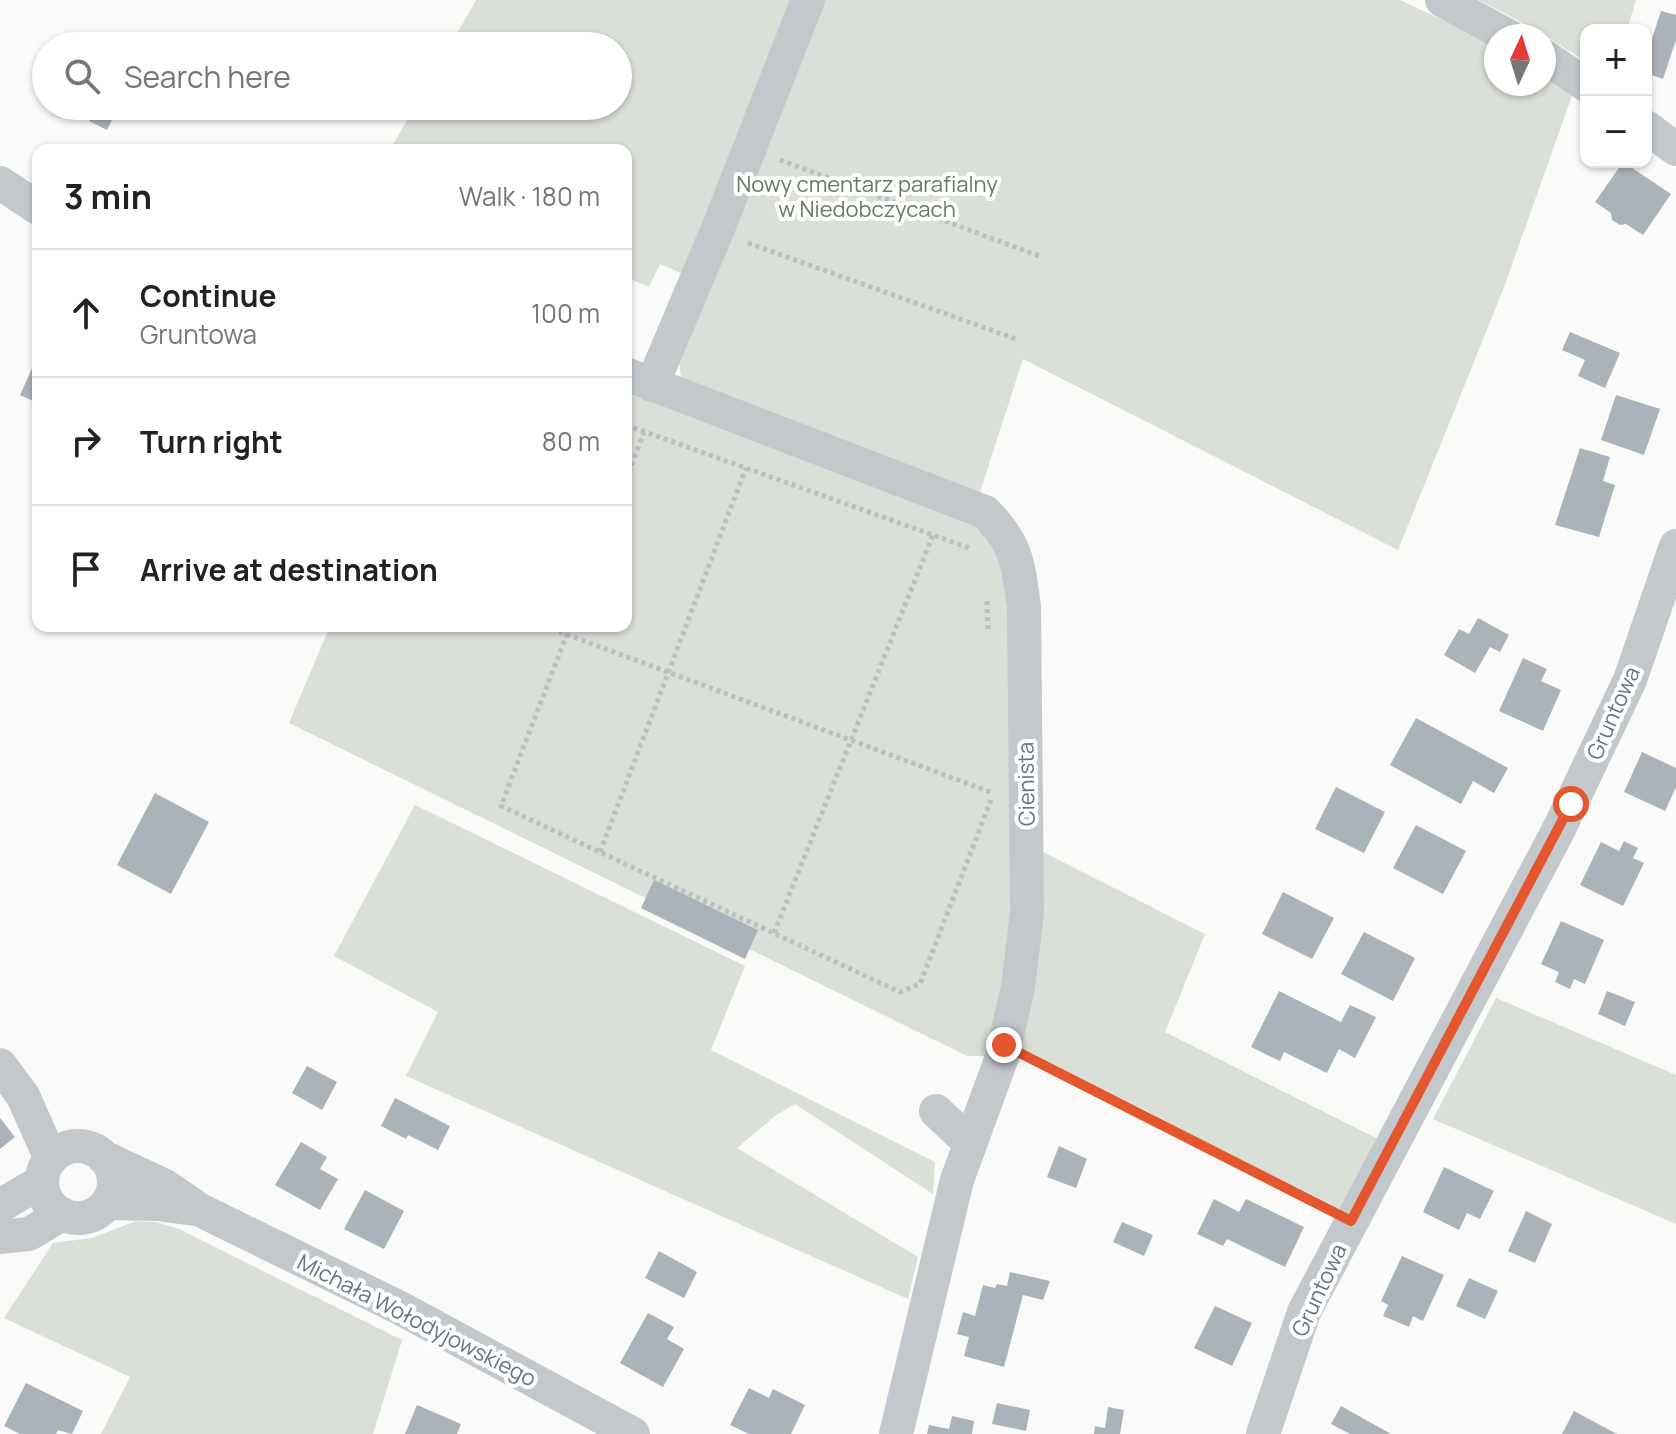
<!DOCTYPE html>
<meta charset="utf-8">
<style>
body{margin:0;font-family:Manrope,sans-serif;background:#f2f2f2;color:#222}
.controls{position:absolute;right:24px;top:24px;display:grid;overflow:hidden;border-radius:16px;box-shadow:0 2px 6px #0004}
.controls button{width:72px;height:72px;display:grid;place-items:center;padding:0;border:0;border-bottom:2px solid #e0e0e0;background:#fff;color:#222;font:40px sans-serif}
.compass{position:absolute;left:1484px;top:24px;width:72px;height:72px;border-radius:50%;background:#fff;box-shadow:0 2px 6px #0004;rotate:4deg}
.stop{position:absolute;width:24px;height:24px;margin:-18px;border:6px solid #e4572e;border-radius:50%;background:#fff}
.stop.end{background:#e4572e;border-color:#fff;box-shadow:0 2px 8px #0008}
.list{margin:0;padding:0;list-style:none}
h2{display:flex;justify-content:space-between;align-items:center;height:104px;margin:0;padding:0 32px;font-size:34px}
h2 small{font-size:26px;font-weight:400;color:#767676}
.list li{display:grid;grid-template-columns:52px 1fr auto;gap:24px;align-items:center;box-sizing:border-box;height:128px;padding:0 32px;border-top:2px solid #e0e0e0}
.list b{display:block;font-size:30px;white-space:nowrap}
.list p{margin:0;font-size:26px;white-space:nowrap;color:#767676}
.list em{font-size:26px;font-style:normal;color:#767676}
.icon{flex:none;width:44px;height:44px;fill:none;stroke:currentColor;stroke-width:2;stroke-linecap:round;stroke-linejoin:round}
.map{position:relative;flex:none;width:1676px;height:1434px;overflow:hidden}
.search{position:absolute;background:#fff;box-shadow:0 2px 6px #0004;left:32px;top:32px;width:600px;height:88px;display:flex;align-items:center;gap:20px;box-sizing:border-box;padding:0 28px;border-radius:44px;color:#767676;font-size:30px}
.panel{position:absolute;background:#fff;box-shadow:0 2px 6px #0004;left:32px;top:144px;width:600px;height:488px;border-radius:16px}
.map>svg:first-child{display:block}
.green{fill:#dadfd7}
.building{fill:#aab3b9}
.lines{fill:none;stroke-linecap:round;stroke-linejoin:round}
.path{stroke:#bbbfc2;stroke-width:5;stroke-dasharray:4 4;stroke-linecap:butt}
.minor{stroke:#c3c8cc;stroke-width:34}
.route{stroke:#e4572e;stroke-width:10}
.labels{text-anchor:middle;stroke-width:8;stroke-linejoin:round;paint-order:stroke}
.park-label{font-size:22px;fill:#687a64;stroke:#fff}
.street-label{font-size:22px;fill:#657683;stroke:#fff}
</style>
<div class="map">
<svg width="1676" height="1434" viewBox="0 0 1676 1434">
<rect width="100%" height="100%" fill="#fafaf8"/>
<path class="green" d="M476 0H1400L1496 45V84H1544V73L1573 93 1503 290 1398 550 1023 359 979 495 682 387 679 360 686 275 660 264 649 287 626 277V150H390L415 106H618V46H450Z
M1479 0H1636L1627 30H1586V62L1540 32Z
M626 387 980 524 1008 563 1015 908 992 1056H967L289 723 330 626H626Z
M415 805 745 966 711 1050 935 1162 933 1194 795 1104 775 1116 737 1148 918 1257 908 1299 406 1076 438 1012 334 956Z
M1041 851 1205 934 1165 1032 1380 1140 1342 1214 1145 1110 1019 1051Z
M1496 998 1676 1075V1224L1433 1119Z
M136 1221 156 1222 179 1229 402 1340 373 1434H101L130 1377 4 1318 53 1243 92 1238Z"/>
<path class="building" d="M1661 11 1676 15V40L1663 79 1646 73V57Z
M96 106H119L107 130 89 121Z
M1623 162 1671 194 1643 235 1626 224 1620 225 1612 220 1611 213 1595 202Z
M1570 332 1620 353 1605 388 1578 376 1585 360 1562 350Z
M38 355V403L20 395Z
M1616 395 1660 409 1644 455 1601 440Z
M1580 448 1610 457 1603 481 1615 485 1599 537 1555 525Z
M1478 618 1509 635 1500 652 1490 647 1475 673 1444 655 1459 629 1469 634Z
M1523 658 1547 669 1541 681 1561 690 1543 731 1499 711Z
M1416 718 1508 768 1494 793 1473 781 1461 804 1390 765Z
M1642 752 1676 768V787L1665 811 1624 792Z
M1336 787 1385 812 1364 853 1315 829Z
M155 793 209 822 171 894 117 865Z
M1416 825 1466 851 1443 894 1393 868Z
M1624 841 1638 848 1633 858 1644 863 1623 906 1580 885 1601 842 1619 851Z
M654 880 758 930 745 959 641 908Z
M1283 892 1334 918 1312 959 1262 934Z
M1561 921 1604 940 1585 984 1574 979 1570 989 1555 982 1559 972 1541 964Z
M1364 932 1415 958 1393 1001 1341 974Z
M1279 991 1341 1022 1350 1005 1376 1017 1355 1058 1339 1049 1327 1073 1284 1052 1280 1061 1251 1047Z
M1607 991 1635 1002 1625 1026 1598 1014Z
M307 1066 337 1082 322 1110 292 1093Z
M395 1098 450 1126 438 1150 408 1135 406 1139 381 1126Z
M0 1118 15 1137 0 1149Z
M301 1142 327 1157 320 1169 338 1179 320 1210 275 1185Z
M1059 1146 1087 1159 1076 1188 1047 1177Z
M1444 1167 1494 1191 1480 1219 1467 1213 1459 1230 1423 1212Z
M365 1190 404 1211 384 1249 344 1229Z
M1214 1199 1239 1212 1246 1199 1304 1227 1285 1267 1227 1239 1223 1246 1197 1234Z
M1526 1211 1552 1224 1535 1263 1508 1251Z
M1122 1222 1153 1235 1144 1256 1113 1242Z
M659 1251 697 1272 684 1298 645 1278Z
M1402 1256 1444 1275 1423 1321 1413 1316 1409 1327 1383 1316 1388 1305 1381 1301Z
M1010 1272 1050 1281 1043 1300 1023 1295 1004 1367 964 1356 969 1337 957 1334 963 1312 975 1316 983 1285 995 1288 997 1284 1007 1286Z
M1469 1278 1498 1291 1485 1319 1456 1306Z
M1215 1306 1252 1323 1232 1366 1194 1348Z
M648 1313 674 1327 667 1339 684 1349 663 1387 620 1363Z
M26 1383 83 1411 72 1434 58 1430 56 1434H20L4 1426Z
M749 1388 769 1398 773 1389 805 1405 791 1434H749L730 1425Z
M997 1403 1030 1410 1026 1431 992 1424Z
M417 1405 461 1424 457 1434H405Z
M1341 1406 1391 1434H1350L1331 1424Z
M1108 1407 1124 1410 1120 1434H1094L1095 1426 1105 1428Z
M1574 1411 1617 1434H1562Z
M952 1416 974 1421 972 1434H927L929 1425 949 1429Z"/>
<g class="lines">
<path class="path" d="M780 160 1042 257
M748 243 1016 339
M626 425 972 549
M626 480 644 432
M987 601 988 631
M544 626 993 793
M570 626 501 806 900 992 920 984 991 800
M600 852 746 468
M774 933 933 535
M1035 1061 1325 1208"/>
<path class="minor" d="M1442 0 1508 36
M1544 56 1586 85
M1646 127 1676 149
M0 183 38 208
M626 374 985 512C1017 544 1018 563 1024 606L1027 913 1018 987 1002 1057 957 1180 896 1434
M652 385 717 231 808 0
M0 1065 23 1096 51 1159
M936 1111 969 1142
M42 1182a36 36 0 1 1 72 0a36 36 0 1 1-72 0Z
M103 1157 165 1186 200 1210 400 1308 633 1434
M107 1203 158 1204 194 1209
M0 1206 42 1181
M0 1237 29 1234 62 1214
M1263 1434 1304 1312 1559 829 1630 680 1676 546"/>
</g>
<g class="lines">
<path class="route" d="M1004 1045 1351 1221 1571 804"/>
</g>
<g class="labels">
<g class="park-label">
<text x="867" y="192">Nowy cmentarz parafialny<tspan x="867" dy="25">w Niedobczycach</tspan></text>
</g>
<g class="street-label">
<text transform="translate(1613 713) rotate(-66)" y="8">Gruntowa</text>
<text transform="translate(1026 784) rotate(-91)" y="8">Cienista</text>
<text transform="translate(1319 1290) rotate(-65)" y="8">Gruntowa</text>
<text transform="translate(417 1320) rotate(27)" y="8">Michała Wołodyjowskiego</text>
</g>
</g>
</svg>
<div class="controls">
<button>+</button>
<button>−</button>
</div>
<svg class="compass" viewBox="-18 -18 36 36"><path d="M0-13l5 13h-10z" fill="#e53935"/><path d="M0 13l5-13h-10z" fill="#767676"/></svg>
<div class="stop" style="left:1571px;top:804px"></div>
<div class="stop end" style="left:1004px;top:1045px"></div>
<div class="search"><svg class="icon" aria-label="search" viewBox="0 0 24 24"><circle cx="10" cy="10" r="6"/><path d="M15 15l6 6"/></svg>Search here</div>
<section class="panel">
<h2>3 min<small>Walk · 180 m</small></h2>
<ul class="list">
<li><svg class="icon" aria-label="ahead" viewBox="0 0 24 24"><path d="M12 20V5M6 11l6-6 6 6"/></svg><div><b>Continue</b><p>Gruntowa</p></div><em>100 m</em></li>
<li><svg class="icon" aria-label="right" viewBox="0 0 24 24"><path d="M7 20v-9h11M14 6l5 5-5 5"/></svg><div><b>Turn right</b></div><em>80 m</em></li>
<li><svg class="icon" aria-label="arrive" viewBox="0 0 24 24"><path d="M6 21V4h12l-3 4 3 4H6"/></svg><div><b>Arrive at destination</b></div></li>
</ul>
</section>
</div>
